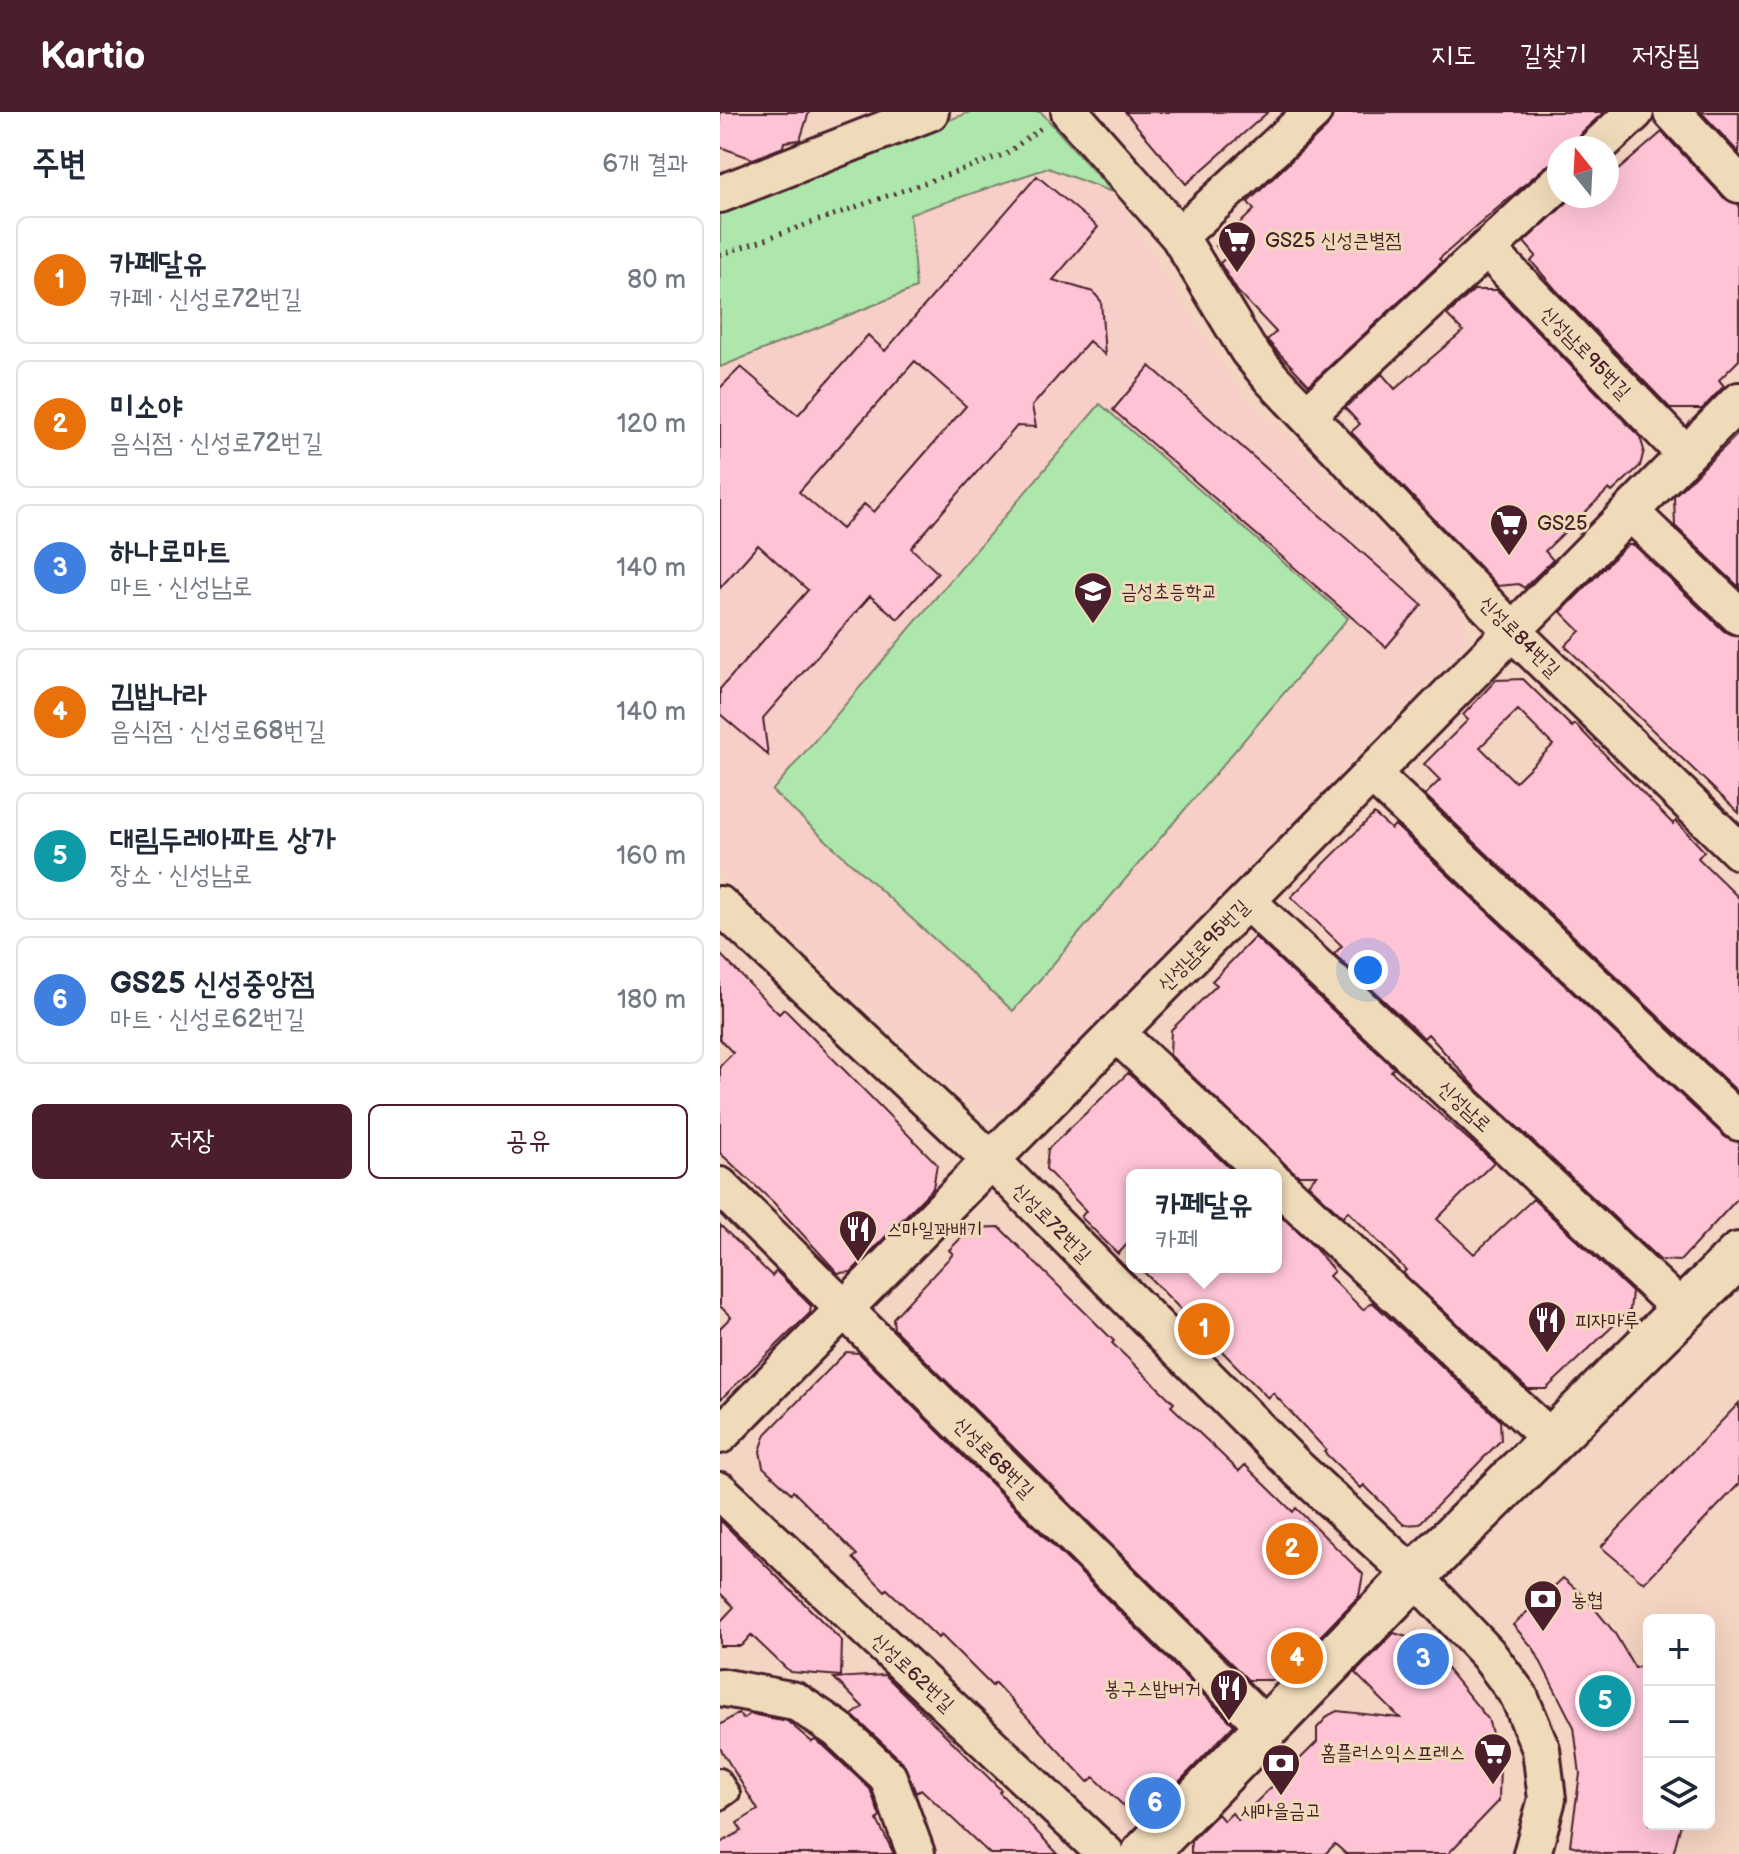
<!DOCTYPE html>
<html lang="ko">
<meta charset="utf-8">
<style>
body{margin:0;font-family:"Balsamiq Sans","Poor Story",sans-serif;background:#f2f2f3;color:#1f2937}
.controls{position:absolute;right:24px;bottom:24px;display:grid;overflow:hidden;border-radius:12px;box-shadow:0 8px 32px #0002}
.controls button{width:72px;height:72px;display:grid;place-items:center;padding:0;border:0;border-bottom:2px solid #e0e1e3;background:#fff;color:#1f2937;font:40px sans-serif}
.compass{position:absolute;left:827px;top:24px;width:72px;height:72px;border-radius:50%;background:#fff;box-shadow:0 8px 32px #0002;rotate:342deg}
.you{position:absolute;left:648px;top:858px;width:28px;height:28px;margin:-20px;border:6px solid #fff;border-radius:50%;background:#1a73e8;box-shadow:0 0 0 12px #1a73e833}
.badge{display:grid;place-items:center;width:52px;height:52px;border-radius:50%;background:#4a1f2b;color:#fff;font-size:26px;font-weight:700}
.pin{position:absolute;translate:-50% -50%;border:4px solid #fff;box-shadow:0 2px 8px #0006}
.popup{position:absolute;left:406px;top:1057px;width:156px;height:104px;box-sizing:border-box;display:grid;place-content:center;border-radius:12px;background:#fff;filter:drop-shadow(0 2px 6px #0005);font-size:26px;white-space:nowrap;color:#747a83}
.popup b{font-size:30px;color:#1f2937}
.popup::after{content:'';position:absolute;left:50%;top:100%;margin-left:-16px;border:16px solid transparent;border-top-color:#fff}
.list{margin:0;padding:0;list-style:none}
h2{display:flex;justify-content:space-between;align-items:center;height:104px;margin:0;padding:0 32px;font-size:34px}
h2 small{font-size:26px;font-weight:400;color:#747a83}
.list li{display:grid;grid-template-columns:52px 1fr auto;gap:24px;align-items:center;box-sizing:border-box;height:128px;margin:0 16px 16px;padding:0 16px;border:2px solid #e0e1e3;border-radius:12px}
.list b{display:block;font-size:30px;white-space:nowrap}
.list p{margin:0;font-size:26px;white-space:nowrap;color:#747a83}
.list em{font-size:26px;font-style:normal;color:#747a83}
.actions{display:flex;gap:16px;padding:24px 32px}
.actions a{flex:1;padding:18px 0;border:2px solid #4a1f2b;border-radius:12px;text-align:center;font-size:28px;color:#4a1f2b}
.actions .main{background:#4a1f2b;color:#fff}
.icon{flex:none;width:44px;height:44px;fill:none;stroke:currentColor;stroke-width:2;stroke-linecap:round;stroke-linejoin:round}
.map{position:relative;flex:none;width:1019px;height:1742px;overflow:hidden}
header{display:flex;align-items:center;gap:48px;box-sizing:border-box;height:112px;padding:0 40px;background:#4a1f2b;color:#fff}
header strong{font-size:38px}
nav{display:flex;gap:44px;margin-inline-start:auto;font-size:28px}
main{display:flex}
aside{flex:1;background:#fff}
.map>svg:first-child{display:block}
.built{fill:#f7cfc8}
.green{fill:#ade7ac;stroke:#7c836c;stroke-width:2}
.building{fill:#fec4d6;stroke:#4a1f2b;stroke-width:2;fill-rule:evenodd}
.lines{fill:none;stroke-linecap:round;stroke-linejoin:round}
.lane-casing{stroke:#4a1f2b;stroke-width:24}
.street-casing{stroke:#4a1f2b;stroke-width:42}
.secondary-casing{stroke:#4a1f2b;stroke-width:50}
.path{stroke:#4a1f2b;stroke-width:5;stroke-dasharray:2 6;stroke-linecap:butt}
.lane{stroke:#efdbb9;stroke-width:18}
.street{stroke:#efdbb9;stroke-width:36}
.secondary{stroke:#efdbb9;stroke-width:44}
.labels{text-anchor:middle;stroke-width:6;stroke-linejoin:round;paint-order:stroke}
.poi-label{font-size:20px;fill:#4a1f2b;stroke:#efdbb9;text-anchor:start}
.street-label{font-size:20px;fill:#4a1f2b;stroke:#efdbb9}
</style>
<header>
<strong>Kartio</strong>
<nav><a>지도</a><a>길찾기</a><a>저장됨</a></nav>
</header>
<main>
<aside>
<h2>주변<small>6개 결과</small></h2>
<ul class="list">
<li><span class="badge" style="background:#e8710a">1</span><div><b>카페달유</b><p>카페 · 신성로72번길</p></div><em>80 m</em></li>
<li><span class="badge" style="background:#e8710a">2</span><div><b>미소야</b><p>음식점 · 신성로72번길</p></div><em>120 m</em></li>
<li><span class="badge" style="background:#3f7fe0">3</span><div><b>하나로마트</b><p>마트 · 신성남로</p></div><em>140 m</em></li>
<li><span class="badge" style="background:#e8710a">4</span><div><b>김밥나라</b><p>음식점 · 신성로68번길</p></div><em>140 m</em></li>
<li><span class="badge" style="background:#0f9aa8">5</span><div><b>대림두레아파트 상가</b><p>장소 · 신성남로</p></div><em>160 m</em></li>
<li><span class="badge" style="background:#3f7fe0">6</span><div><b>GS25 신성중앙점</b><p>마트 · 신성로62번길</p></div><em>180 m</em></li>
</ul>
<div class="actions"><a class="main">저장</a><a>공유</a></div>
</aside>
<div class="map">
<svg width="1019" height="1742" viewBox="0 0 1019 1742">
<rect width="100%" height="100%" fill="#f4d4c2"/>
<filter id="ink" filterUnits="userSpaceOnUse"><feTurbulence type="fractalNoise" baseFrequency=".0125" numOctaves="2"/><feDisplacementMap in="SourceGraphic" scale="16" xChannelSelector="R" yChannelSelector="G"/><feConvolveMatrix kernelMatrix="1 2 1 2 8 2 1 2 1" color-interpolation-filters="sRGB"/></filter>
<g filter="url(#ink)">
<path class="built" d="M328 56 392 80 516 275 744 498 747 528 297 994 260 1001 0 759V255L195 176 190 102Z"/>
<path class="green" d="M250 0H321L392 80 328 56 190 102 196 176 0 255V96Z
M380 292 628 506 293 899 52 679Z"/>
<path class="building" d="M0 0H89L80 28 64 30 63 35 33 47 0 35Z
M405 0H548L466 72Z
M613 0H884L861 21 856 36H839V50L825 55 719 147 722 150 589 273 547 228 556 220 518 180 500 151 507 145 496 134 534 98 528 90 607 15Z
M981 0H1019V41Z
M942 20 1004 86 1019 92V248L999 268 1004 274 982 297H951L836 178 811 149 816 144 804 130 854 84H887V53L896 60Z
M317 64 378 115 333 168 373 180 381 189 385 243 369 229 312 294 316 315 297 314 191 436 218 461 178 507 150 484 43 606 48 643 0 602V577L88 478 38 433 0 476V276L21 255 78 303 148 223 165 239ZM195 249 246 294 154 400 144 392 122 417 79 380Z
M754 178H777L920 325 924 338 920 354 892 380 889 377 825 439 833 448 804 476 799 472 778 474 631 320 640 312 625 296 662 262 675 277 743 219 727 203Z
M430 254 702 493 666 535 393 298Z
M1019 321V475L955 414 954 384Z
M907 433H914L1004 519 1019 524V701L845 534 860 519 841 500Z
M803 567 852 615 855 612 953 712 956 709 984 739 978 746 1019 786V981L705 683 720 668 704 652 748 608 743 603 776 568ZM798 598 833 633 795 670 760 635Z
M654 702 671 717 675 713 1005 1025 1019 1030V1085L960 1149 940 1148 759 979 708 922 704 926 614 842 622 834 571 785Z
M535 825 674 956 671 959 774 1050 717 1107 754 1142 813 1087 912 1180 910 1198 826 1277H808L683 1161 686 1158 628 1099 623 1105 588 1072 597 1063H578L566 1053 450 943 451 918 497 873 492 869Z
M0 842 59 902 64 897 217 1052 213 1076 131 1160 118 1161 53 1090 0 1041V954L13 941 0 927Z
M408 961 517 1063H412V1127L398 1142 361 1105 366 1099 326 1057 328 1037Z
M558 1101 594 1135 614 1159 609 1164 643 1198 652 1190 780 1308 781 1328 699 1412 684 1413 644 1373 641 1376 604 1340 606 1338 553 1281 548 1286 419 1155H556Z
M0 1113 52 1164 56 1159 91 1194 90 1201 0 1288V1216L11 1205 0 1194Z
M279 1115 394 1229 392 1231 454 1291 451 1294 519 1359 525 1353 573 1400 576 1396 643 1462 639 1484 558 1568H528L174 1217 173 1206 233 1142 229 1138 251 1116Z
M126 1240 139 1241 514 1613 427 1703H413L374 1665 368 1670 275 1571 272 1574 221 1523 218 1526 167 1477 165 1479 133 1446 137 1443 73 1379 71 1381 43 1355 40 1339 46 1322Z
M1019 1291V1372L924 1471 881 1435Z
M0 1408 122 1529 121 1564 70 1560 31 1523 21 1534H0V1510L14 1495 0 1481Z
M843 1466 865 1485 894 1520 915 1556 929 1551V1712H961L953 1742H882L850 1733 860 1662 854 1615 814 1537 793 1513Z
M674 1521 706 1531 768 1607 780 1650 779 1689 728 1742H626L615 1732 605 1742H471V1729L498 1702 504 1709 512 1701 518 1708 587 1640 597 1630V1616L609 1603 617 1599 680 1606 635 1561Z
M165 1563 281 1678 279 1680 338 1742H270L201 1677 196 1681 183 1650 132 1603 143 1595 114 1566Z
M18 1601 23 1607 30 1602 67 1609 92 1630 95 1628 104 1634 150 1677 160 1705 157 1708 174 1742H0V1731L22 1719 17 1711 38 1698 0 1636V1613Z"/>
<g class="lines">
<g class="lane-casing">
<path id="lane" d="M0 1666 10 1681 0 1688"/>
</g>
<g class="street-casing">
<path id="street" d="M350 0 459 124 528 238 552 267 792 519 1019 739
M952 0 1019 72
M876 36 915 0
M0 82 210 0
M459 124 593 0
M767 137 966 343
M588 302 839 70
M910 400 1019 504
M652 662 1019 1010
M527 789 964 1200
M0 793 271 1048 578 1357 694 1464 767 1541 799 1584 821 1637 827 1687 812 1742
M396 921 548 1063
M556 1071 832 1328
M0 1074 547 1616
M0 1323 1019 289
M0 1379 386 1742
M0 1575 75 1589 117 1617 168 1665 196 1742"/>
</g>
<g class="secondary-casing">
<path id="secondary" d="M424 1742 694 1464 1019 1143"/>
</g>
<path class="path" d="M0 143 286 42 321 16"/>
<use href="#lane" class="lane"/>
<use href="#street" class="street"/>
<use href="#secondary" class="secondary"/>
</g>
</g>
<defs>
<g id="supermarket-pin" transform="scale(2)"><path d="M0 17L-7.5 6A9.5 9.5 0 1 1 7.5 6Z" fill="#4a1f2b" stroke="#efdbb9"/><path d="M-6-5.5h2.5l.6 2H6L4.5 2H-2.5L-4.4-4H-6ZM-1.5 3.2a1.3 1.3 0 1 0 .1 0ZM3 3.2a1.3 1.3 0 1 0 .1 0Z" fill="#fff"/></g>
<g id="school-pin" transform="scale(2)"><path d="M0 17L-7.5 6A9.5 9.5 0 1 1 7.5 6Z" fill="#4a1f2b" stroke="#efdbb9"/><path d="M0-5L7-2L0 1L-7-2ZM-4 1L0 2.5L4 1V4Q0 6-4 4Z" fill="#fff"/></g>
<g id="restaurant-pin" transform="scale(2)"><path d="M0 17L-7.5 6A9.5 9.5 0 1 1 7.5 6Z" fill="#4a1f2b" stroke="#efdbb9"/><path d="M-5-6h1v4h1v-4h1v4h1v-4h1v5L-1.5 .5V6h-2V.5L-5-1ZM5-6V6H3V1.5H1.5Q1.5-4 5-6Z" fill="#fff"/></g>
<g id="bank-pin" transform="scale(2)"><path d="M0 17L-7.5 6A9.5 9.5 0 1 1 7.5 6Z" fill="#4a1f2b" stroke="#efdbb9"/><path d="M-6-4H6V4H-6ZM0-2.3a2.3 2.3 0 1 0 0 4.6a2.3 2.3 0 1 0 0-4.6Z" fill="#fff"/></g>
</defs>
<g fill-rule="evenodd">
<use href="#supermarket-pin" x="517" y="128"/>
<use href="#supermarket-pin" x="789" y="411"/>
<use href="#school-pin" x="373" y="479"/>
<use href="#restaurant-pin" x="138" y="1117"/>
<use href="#restaurant-pin" x="827" y="1208"/>
<use href="#bank-pin" x="823" y="1487"/>
<use href="#restaurant-pin" x="509" y="1576"/>
<use href="#supermarket-pin" x="773" y="1640"/>
<use href="#bank-pin" x="561" y="1651"/>
</g>
<g class="labels">
<g class="poi-label">
<text x="545" y="135">GS25 신성큰별점</text>
<text x="817" y="418">GS25</text>
<text x="401" y="486">금성초등학교</text>
<text x="166" y="1124">스마일꽈배기</text>
<text x="855" y="1215">피자마루</text>
<text x="851" y="1494">농협</text>
<text x="481" y="1583" text-anchor="end">봉구스밥버거</text>
<text x="745" y="1647" text-anchor="end">홈플러스익스프레스</text>
<text x="561" y="1705" text-anchor="middle">새마을금고</text>
</g>
<g class="street-label">
<text transform="translate(866 240) rotate(46)" y="7">신성남로95번길</text>
<text transform="translate(800 524) rotate(45)" y="7">신성로84번길</text>
<text transform="translate(483 833) rotate(-45)" y="7">신성남로95번길</text>
<text transform="translate(745 994) rotate(43)" y="7">신성남로</text>
<text transform="translate(332 1110) rotate(45)" y="7">신성로72번길</text>
<text transform="translate(274 1345) rotate(45)" y="7">신성로68번길</text>
<text transform="translate(193 1560) rotate(43)" y="7">신성로62번길</text>
</g>
</g>
</svg>
<div class="controls">
<button>+</button>
<button>−</button>
<button><svg class="icon" aria-label="layers" viewBox="0 0 24 24"><path d="M12 4l9 5-9 5-9-5zM3 14l9 5 9-5"/></svg></button>
</div>
<svg class="compass" viewBox="-18 -18 36 36"><path d="M0-13l5 13h-10z" fill="#e53935"/><path d="M0 13l5-13h-10z" fill="#747a83"/></svg>
<div class="you"></div>
<div class="pin badge" style="left:484px;top:1217px;background:#e8710a">1</div>
<div class="popup"><b>카페달유</b>카페</div>
<div class="pin badge" style="left:572px;top:1437px;background:#e8710a">2</div>
<div class="pin badge" style="left:703px;top:1547px;background:#3f7fe0">3</div>
<div class="pin badge" style="left:577px;top:1546px;background:#e8710a">4</div>
<div class="pin badge" style="left:885px;top:1589px;background:#0f9aa8">5</div>
<div class="pin badge" style="left:435px;top:1691px;background:#3f7fe0">6</div>
</div>
</main>
